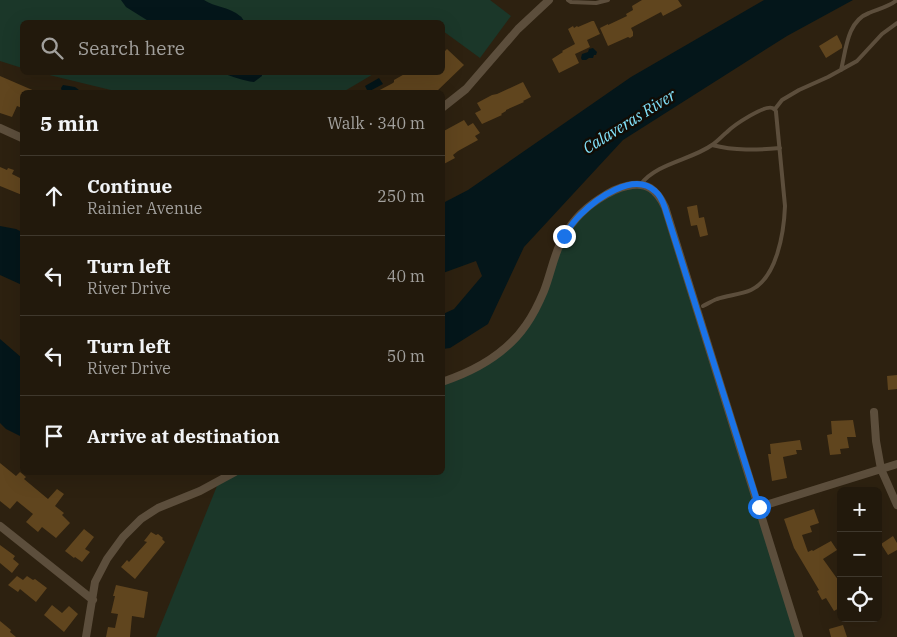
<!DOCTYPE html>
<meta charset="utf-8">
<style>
body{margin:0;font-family:"IBM Plex Serif",serif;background:#2a2215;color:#f1f3f6}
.controls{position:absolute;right:15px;bottom:15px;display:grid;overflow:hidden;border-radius:8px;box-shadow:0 5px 20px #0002}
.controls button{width:45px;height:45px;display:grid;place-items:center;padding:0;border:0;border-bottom:1px solid #3f382d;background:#22190c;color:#f1f3f6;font:25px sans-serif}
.stop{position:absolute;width:15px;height:15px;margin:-11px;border:4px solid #1a73e8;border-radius:50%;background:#fff}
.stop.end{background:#1a73e8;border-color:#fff;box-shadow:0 1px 5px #0008}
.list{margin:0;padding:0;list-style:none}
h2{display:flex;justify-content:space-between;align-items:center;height:65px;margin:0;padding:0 20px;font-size:21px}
h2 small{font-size:16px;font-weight:400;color:#a2a09d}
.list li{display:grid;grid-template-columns:32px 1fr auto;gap:15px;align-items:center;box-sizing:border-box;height:80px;padding:0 20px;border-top:1px solid #3f382d}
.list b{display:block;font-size:19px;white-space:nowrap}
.list p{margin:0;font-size:16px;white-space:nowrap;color:#a2a09d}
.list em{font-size:16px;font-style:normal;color:#a2a09d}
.icon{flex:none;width:28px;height:28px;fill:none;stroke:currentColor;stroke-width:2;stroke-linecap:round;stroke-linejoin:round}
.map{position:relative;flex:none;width:897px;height:637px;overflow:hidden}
.search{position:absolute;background:#22190c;box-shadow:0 5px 20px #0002;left:20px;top:20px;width:425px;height:55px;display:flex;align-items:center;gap:12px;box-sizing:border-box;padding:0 18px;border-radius:8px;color:#a2a09d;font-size:19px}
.panel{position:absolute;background:#22190c;box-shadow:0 5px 20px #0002;left:20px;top:90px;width:425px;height:385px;border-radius:8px}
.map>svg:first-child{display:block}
.green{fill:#1b3729}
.water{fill:#04161a}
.building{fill:#60451e}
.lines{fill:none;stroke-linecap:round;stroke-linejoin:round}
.lane{stroke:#5c4e3c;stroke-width:4}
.street{stroke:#5c4e3c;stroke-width:8}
.route{stroke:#1a73e8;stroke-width:6}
.labels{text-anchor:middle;stroke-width:5;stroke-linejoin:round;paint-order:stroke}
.water-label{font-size:16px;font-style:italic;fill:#83e3fb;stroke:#110c05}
</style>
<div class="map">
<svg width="897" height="637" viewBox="0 0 897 637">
<rect width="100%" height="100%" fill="#2d2110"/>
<path class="green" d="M0 0H490L511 16 480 58 443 31 442 22H22V68L0 61Z
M41 73H375L343 92H119Z
M634 184 655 191 665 207 799 637H156L219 481 233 472H442L443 379 488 362 526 325 574 221 606 195Z"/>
<path class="water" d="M121 0H204C214 7 230 7 240 16 242 17 243 20 245 22H150L126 7Z
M764 0H853L787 36 623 140 524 247 488 324 450 348 443 349V314L454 309 482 276 476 261 443 273V203L468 190 631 77Z
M593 48 597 52 596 55H594L593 58H589L586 60H582L581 58 582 54 588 52 589 49Z
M221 73H262V76L254 82C243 81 232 76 221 73Z
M379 78 383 84 368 92 365 86Z
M63 85 75 87 79 90 78 92H62L61 88Z
M0 226 16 229 22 232V285L0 275Z
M0 339 22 358V437L6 429 0 423Z"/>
<path class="building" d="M642 0H678L682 6 663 16 661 12 631 28 633 32V36L630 38 628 37 608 46 600 28 608 24V25L627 16 626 14 633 10 632 6Z
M592 21H594L600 34 587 40 590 47 575 54 579 63 559 73 552 59 563 52 562 51 575 44 568 29 573 26 574 28 577 26 578 27Z
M837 35 842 45V48L826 58 819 46Z
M447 49 464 65 436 92H376L393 83 394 82V80L408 72H442V54Z
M0 76 37 92H22V108L17 106 12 117 0 113Z
M523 82 531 97 523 101 524 102 506 110V111L501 114 502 115 482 124 475 113 481 110 477 103 492 95 497 94Z
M464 120 468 126 473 123 480 133 475 136 478 140 458 151 453 155 455 158 442 165V132Z
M0 167 7 170 8 168 14 170 12 174 22 179V195L0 186Z
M697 205 699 218 704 217 708 235 700 237 697 225 691 226 687 207Z
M897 375V389L888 390 887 376Z
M853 420 856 437H847L849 448 840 449 841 454 830 455 827 435 832 434 831 421Z
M800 440 802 450H796L797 454 783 457 787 478 772 481 768 454H771L770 444Z
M0 463 16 476 20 472 26 477 24 479 48 499 57 489 64 494 55 506 64 513 62 515 70 523 56 538 42 527 38 532 26 522 33 514 17 501 10 509 0 501Z
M814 509 819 523 810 526 812 532 802 535 808 552 812 550 813 551 831 541 837 550 823 559 841 584V607L834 611 826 598 822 600 817 591 819 590 794 548 784 519Z
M84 529 94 537 85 549 90 552 82 562 75 557 74 558 65 551Z
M151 532 156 535 158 534 163 538 162 539 165 542 135 579 121 567 127 560 129 562 147 542 144 541Z
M893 536 897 543V550L888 555 881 544Z
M0 545 15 556 13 559 19 564 12 573 0 563Z
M17 576 23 580 27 576 33 580 35 579 47 588 36 602 20 589 18 592 8 585Z
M116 585 148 592 144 618 132 616 130 637H106L108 627 115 628 118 614 111 613 115 596H113Z
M52 605 62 613 69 606 78 614 64 632 44 615Z
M0 621 11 630 10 632 16 637H0Z
M843 625 847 637H831L829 629Z"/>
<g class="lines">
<path class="lane" d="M568 0 571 2 596 3 608 0
M841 70C846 50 847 21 869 13 878 9 889 7 897 0
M775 109 782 100 799 90 828 77 857 61 882 34 897 23
M712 145C735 151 757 150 780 148
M641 184C657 163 691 160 712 145 718 141 722 136 727 132 733 126 767 102 774 109 775 109 776 111 776 112L785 206C784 232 777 278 751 290 740 295 728 295 717 299 712 301 707 304 703 306"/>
<path class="street" d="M442 108 466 89 518 29 549 0
M0 128 22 138
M442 382C475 371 506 354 526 325 533 315 539 303 544 291 550 276 553 259 560 244 568 226 582 210 599 199 608 193 616 188 627 186 647 181 657 190 665 207L799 637
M874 412 876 441 881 469 897 505
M759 507 897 464
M0 526 93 600
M86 637 95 582 107 559 123 537 141 519 158 508 200 491 235 472"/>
</g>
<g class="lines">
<path class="route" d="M564 236C569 228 574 221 580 215 596 199 634 171 655 191 660 195 663 202 665 208L759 507"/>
</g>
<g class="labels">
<g class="water-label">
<text transform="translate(629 121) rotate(-32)" y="6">Calaveras River</text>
</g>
</g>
</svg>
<div class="controls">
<button>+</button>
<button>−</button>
<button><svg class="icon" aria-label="locate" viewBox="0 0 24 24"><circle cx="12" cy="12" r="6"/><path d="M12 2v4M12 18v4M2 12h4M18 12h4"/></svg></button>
</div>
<div class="stop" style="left:759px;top:507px"></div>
<div class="stop end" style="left:564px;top:236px"></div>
<div class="search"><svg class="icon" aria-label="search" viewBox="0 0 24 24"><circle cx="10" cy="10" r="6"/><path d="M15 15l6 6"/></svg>Search here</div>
<section class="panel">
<h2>5 min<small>Walk · 340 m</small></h2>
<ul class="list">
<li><svg class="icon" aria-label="ahead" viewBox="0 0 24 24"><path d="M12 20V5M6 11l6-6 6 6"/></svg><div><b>Continue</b><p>Rainier Avenue</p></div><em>250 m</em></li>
<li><svg class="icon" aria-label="left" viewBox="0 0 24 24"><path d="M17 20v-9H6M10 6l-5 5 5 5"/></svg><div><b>Turn left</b><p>River Drive</p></div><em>40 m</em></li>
<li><svg class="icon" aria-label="left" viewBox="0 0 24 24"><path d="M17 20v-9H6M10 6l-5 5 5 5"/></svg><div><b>Turn left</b><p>River Drive</p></div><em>50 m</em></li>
<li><svg class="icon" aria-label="arrive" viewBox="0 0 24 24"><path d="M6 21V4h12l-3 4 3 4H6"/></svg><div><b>Arrive at destination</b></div></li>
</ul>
</section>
</div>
